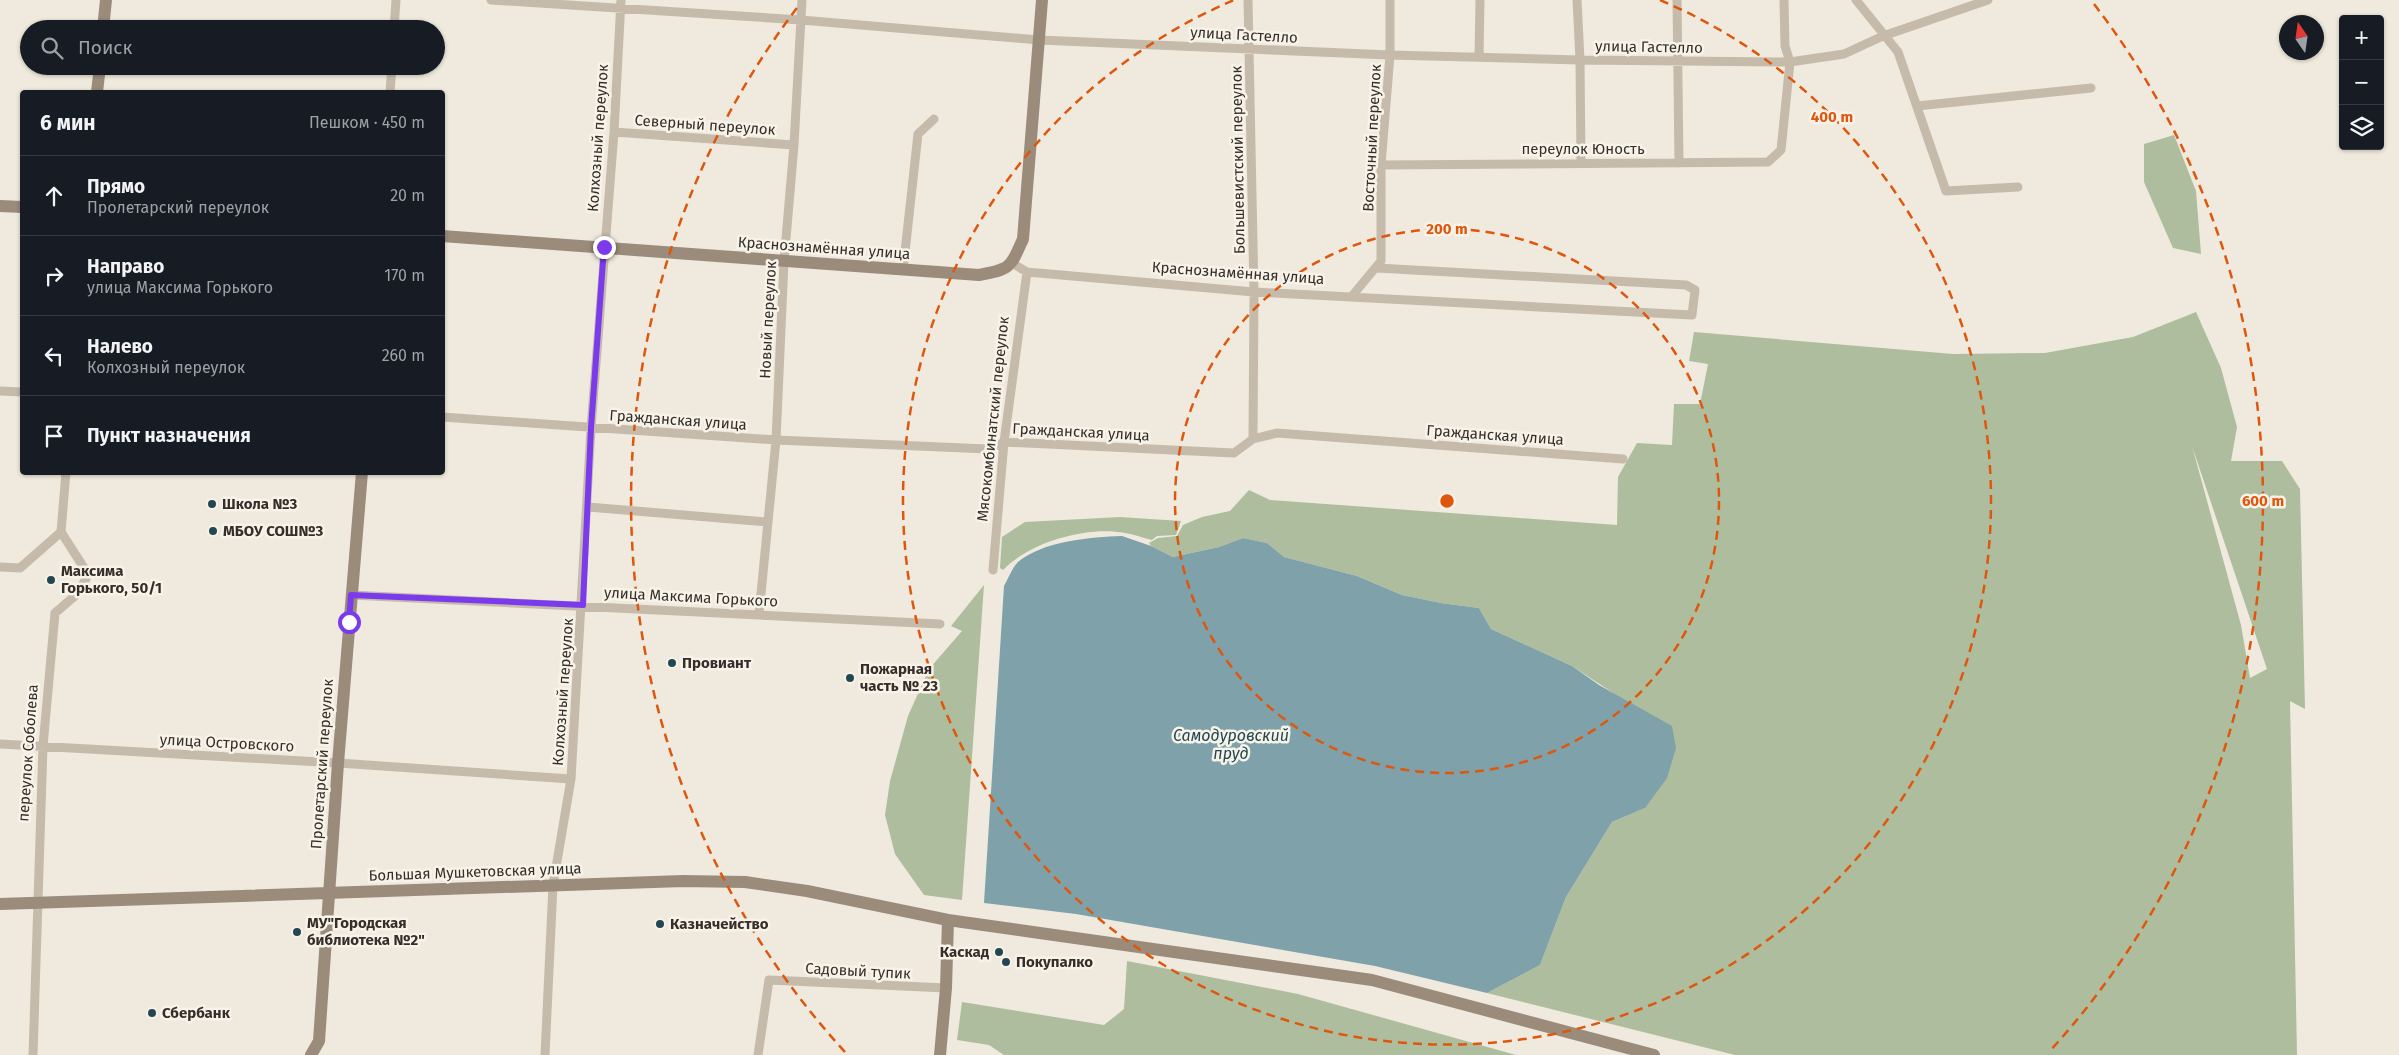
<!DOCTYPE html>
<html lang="ru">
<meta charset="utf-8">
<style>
body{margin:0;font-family:"Fira Sans",sans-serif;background:#242831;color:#f1f3f6}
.controls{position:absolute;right:15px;top:15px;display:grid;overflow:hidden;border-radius:5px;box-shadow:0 1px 4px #0004}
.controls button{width:45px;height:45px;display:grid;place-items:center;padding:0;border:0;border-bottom:1px solid #363941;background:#171b24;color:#f1f3f6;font:25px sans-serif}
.compass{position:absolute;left:2279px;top:15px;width:45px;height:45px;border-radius:50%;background:#171b24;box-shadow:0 1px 4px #0004;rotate:347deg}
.stop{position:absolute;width:15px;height:15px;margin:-11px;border:4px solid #7c3aed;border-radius:50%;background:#fff}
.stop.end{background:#7c3aed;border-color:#fff;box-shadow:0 1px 5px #0008}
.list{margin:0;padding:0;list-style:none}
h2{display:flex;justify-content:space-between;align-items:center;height:65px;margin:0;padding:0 20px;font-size:21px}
h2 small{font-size:16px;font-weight:400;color:#9ea1a6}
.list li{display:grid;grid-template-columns:32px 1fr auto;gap:15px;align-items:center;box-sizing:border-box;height:80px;padding:0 20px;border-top:1px solid #363941}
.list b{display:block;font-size:19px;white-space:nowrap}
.list p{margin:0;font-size:16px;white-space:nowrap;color:#9ea1a6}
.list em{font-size:16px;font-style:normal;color:#9ea1a6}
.icon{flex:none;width:28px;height:28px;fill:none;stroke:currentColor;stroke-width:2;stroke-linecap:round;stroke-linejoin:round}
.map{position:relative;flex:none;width:2399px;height:1055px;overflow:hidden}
.search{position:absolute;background:#171b24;box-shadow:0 1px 4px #0004;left:20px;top:20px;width:425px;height:55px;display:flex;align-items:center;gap:12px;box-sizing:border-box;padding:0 18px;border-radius:28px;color:#9ea1a6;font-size:19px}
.panel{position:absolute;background:#171b24;box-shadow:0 1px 4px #0004;left:20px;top:90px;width:425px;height:385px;border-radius:5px}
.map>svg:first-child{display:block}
.green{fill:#aebd9e;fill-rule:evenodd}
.water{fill:#7ea1aa}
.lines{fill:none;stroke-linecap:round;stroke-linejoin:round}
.street{stroke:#c6bbaa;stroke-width:9}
.secondary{stroke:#9a8b7b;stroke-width:12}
.route{stroke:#7c3aed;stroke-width:6}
.ring{fill:none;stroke:#df570d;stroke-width:2.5;stroke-dasharray:9 6}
.poi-dot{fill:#224752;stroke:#f8f3e9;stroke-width:2}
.labels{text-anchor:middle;stroke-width:5;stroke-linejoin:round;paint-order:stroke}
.street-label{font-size:15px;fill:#352e29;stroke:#f8f3e9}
.poi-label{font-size:15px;font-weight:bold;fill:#352e29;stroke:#f8f3e9;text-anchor:start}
.water-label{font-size:16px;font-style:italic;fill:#224752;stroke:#f8f3e9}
.centre{fill:#df570d;stroke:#f8f3e9;stroke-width:2.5}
.ring-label{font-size:15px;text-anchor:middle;font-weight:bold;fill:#df570d;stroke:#f8f3e9;stroke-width:5;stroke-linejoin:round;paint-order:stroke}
</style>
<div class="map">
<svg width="2399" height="1055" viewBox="0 0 2399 1055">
<rect width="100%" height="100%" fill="#efeadd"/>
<path class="green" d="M2174 135 2196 191 2201 254 2173 248 2144 182V144Z
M2196 312 2221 368 2237 427 2231 461H2282L2300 489 2305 709 2290 701 2297 1055H1735L1487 993 1540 965 1566 897 1612 822 1645 808 1630 704 1572 666 1491 629 1479 608 1441 603 1402 595 1357 576 1284 557 1267 543 1243 538 1219 547 1173 557 1151 546 1149 543 1158 538 1177 536 1183 525 1202 517 1230 511 1249 490 1270 500 1617 525 1618 477 1637 443 1672 445 1674 404H1700L1708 364 1689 361 1694 332 1953 354 2045 353 2133 337ZM2192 446 2267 669 2250 678 2241 625Z
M1120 517 1181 521 1176 535 1157 536 1152 540C1143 538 1134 534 1125 533 1087 526 1030 542 1003 570L1000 568 1002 537 1025 522Z
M984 585 962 900 924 895 895 854 885 815 890 781 908 716 929 669 962 631 951 626Z
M1127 961 1298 994 1516 1055H1004L989 1045 957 1040 962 1002 1104 1025 1124 1009Z"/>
<path class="water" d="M1122 536 1151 546 1173 557 1219 547 1243 538 1267 543 1284 557 1357 576 1402 595 1441 603 1479 608 1491 629 1572 666 1599 685 1672 726 1676 748 1667 778 1645 808 1612 822 1566 897 1540 965 1487 993 1375 966 1076 914 984 903 1004 586C1008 579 1012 568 1018 562 1043 541 1091 537 1122 536Z"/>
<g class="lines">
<path class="street" d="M491 0 801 20 1039 40 1390 55 1580 60 1790 62 1844 54 1883 36 1988 0
M1248 0 1254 292 1253 439
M1577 0 1580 60 1581 163
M1677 0 1679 163
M1856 0 1898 52 1946 191 2018 187
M394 29 396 0
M1479 57 1480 0
M390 92 392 66
M1917 106 2091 88
M614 132 794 145
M1381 165 1768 162 1781 150 1790 62 1785 46 1784 0
M1012 263 1027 272 1254 292 1692 315 1695 290 1686 285 1377 268
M903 270 918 134 934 119
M1352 296 1381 261V165L1390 55V0
M0 391 22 392
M442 417 776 440 988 449 1004 442 1234 453 1253 439 1277 433 1623 459
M588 507 768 522
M0 567 20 568 61 532
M993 570 1004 442 1027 272
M351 595 940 624
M759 614 776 440 784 262 794 145 802 0
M0 744 338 763 571 779
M33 1055 43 746 55 613 76 595 86 579V571L61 532 66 472
M545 1055 553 885 571 779 591 428 614 132 621 0
M758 1055 769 980 946 988"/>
<path class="secondary" d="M103 29 106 0
M97 92 100 66
M0 206 22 207
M442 236 979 275C1011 269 1010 268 1023 239L1042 0
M0 904 683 881 745 882 807 891 948 920 1372 980 1654 1055
M311 1055 319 1041 338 763 362 472
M940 1055 946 988 948 920"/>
</g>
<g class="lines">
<path class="route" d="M349 622 351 595 583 605 591 428 604 247"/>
</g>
<g class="ring">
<circle cx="1447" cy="501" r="272"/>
<path d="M1660 0A544 544 0 1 1 1234 0"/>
<path d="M845 1052A816 816 0 0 1 800 4M2094 4A816 816 0 0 1 2049 1052"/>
</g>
<g class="poi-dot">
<circle cx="212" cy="504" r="5"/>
<circle cx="213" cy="531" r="5"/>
<circle cx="51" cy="580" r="5"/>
<circle cx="672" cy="663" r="5"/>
<circle cx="850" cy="678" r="5"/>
<circle cx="660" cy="924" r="5"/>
<circle cx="297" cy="932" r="5"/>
<circle cx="999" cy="952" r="5"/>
<circle cx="1006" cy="962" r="5"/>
<circle cx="152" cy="1013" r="5"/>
</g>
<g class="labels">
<g class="street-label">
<text transform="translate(1244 35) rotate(3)" y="5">улица Гастелло</text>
<text transform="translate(1649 47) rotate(1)" y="5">улица Гастелло</text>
<text transform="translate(705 125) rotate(4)" y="5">Северный переулок</text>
<text transform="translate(598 138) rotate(-86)" y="5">Колхозный переулок</text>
<text transform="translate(1372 138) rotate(-87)" y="5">Восточный переулок</text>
<text x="1583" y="154">переулок Юность</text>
<text transform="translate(1238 160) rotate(-91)" y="5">Большевистский переулок</text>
<text transform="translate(824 248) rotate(4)" y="5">Краснознамённая улица</text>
<text transform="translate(1238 273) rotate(4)" y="5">Краснознамённая улица</text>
<text transform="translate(768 320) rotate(-87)" y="5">Новый переулок</text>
<text transform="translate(993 419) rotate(-84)" y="5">Мясокомбинатский переулок</text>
<text transform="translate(678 420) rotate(4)" y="5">Гражданская улица</text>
<text transform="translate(1081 432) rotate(3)" y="5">Гражданская улица</text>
<text transform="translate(1495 435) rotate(4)" y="5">Гражданская улица</text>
<text transform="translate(691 597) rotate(3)" y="5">улица Максима Горького</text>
<text transform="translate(563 692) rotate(-86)" y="5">Колхозный переулок</text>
<text transform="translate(227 743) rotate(3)" y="5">улица Островского</text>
<text transform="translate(28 753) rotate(-86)" y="5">переулок Соболева</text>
<text transform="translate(322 764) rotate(-86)" y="5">Пролетарский переулок</text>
<text transform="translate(475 872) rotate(-2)" y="5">Большая Мушкетовская улица</text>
<text transform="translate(858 971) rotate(3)" y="5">Садовый тупик</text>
</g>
<g class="poi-label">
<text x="222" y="509">Школа №3</text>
<text x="223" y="536">МБОУ СОШ№3</text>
<text x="61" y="576">Максима<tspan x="61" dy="17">Горького, 50/1</tspan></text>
<text x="682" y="668">Провиант</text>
<text x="860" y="674">Пожарная<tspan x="860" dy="17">часть № 23</tspan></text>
<text x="307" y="928">МУ"Городская<tspan x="307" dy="17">библиотека №2"</tspan></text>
<text x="670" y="929">Казначейство</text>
<text x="989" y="957" text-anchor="end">Каскад</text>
<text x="1016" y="967">Покупалко</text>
<text x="162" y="1018">Сбербанк</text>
</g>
<g class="water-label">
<text x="1231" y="741">Самодуровский<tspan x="1231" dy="18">пруд</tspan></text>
</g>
</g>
<circle cx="1447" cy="501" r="8" class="centre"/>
<g class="ring-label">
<text x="1832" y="122">400 m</text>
<text x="1447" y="234">200 m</text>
<text x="2263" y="506">600 m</text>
</g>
</svg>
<div class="controls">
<button>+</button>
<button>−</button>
<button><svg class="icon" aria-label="layers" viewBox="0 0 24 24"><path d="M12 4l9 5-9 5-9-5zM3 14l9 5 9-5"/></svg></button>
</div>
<svg class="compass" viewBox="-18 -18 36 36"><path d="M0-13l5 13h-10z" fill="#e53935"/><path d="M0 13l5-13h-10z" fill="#9ea1a6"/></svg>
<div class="stop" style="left:349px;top:622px"></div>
<div class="stop end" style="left:604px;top:247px"></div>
<div class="search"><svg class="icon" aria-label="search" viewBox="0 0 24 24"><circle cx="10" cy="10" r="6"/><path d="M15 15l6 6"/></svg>Поиск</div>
<section class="panel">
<h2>6 мин<small>Пешком · 450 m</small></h2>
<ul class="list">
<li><svg class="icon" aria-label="ahead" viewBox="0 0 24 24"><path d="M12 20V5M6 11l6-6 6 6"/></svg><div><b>Прямо</b><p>Пролетарский переулок</p></div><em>20 m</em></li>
<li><svg class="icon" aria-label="right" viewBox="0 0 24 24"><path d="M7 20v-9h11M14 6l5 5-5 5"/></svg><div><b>Направо</b><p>улица Максима Горького</p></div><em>170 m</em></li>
<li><svg class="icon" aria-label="left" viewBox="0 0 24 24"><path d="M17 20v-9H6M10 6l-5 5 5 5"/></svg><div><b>Налево</b><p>Колхозный переулок</p></div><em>260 m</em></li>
<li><svg class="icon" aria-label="arrive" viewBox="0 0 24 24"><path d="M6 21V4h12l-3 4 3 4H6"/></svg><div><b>Пункт назначения</b></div></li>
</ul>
</section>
</div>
